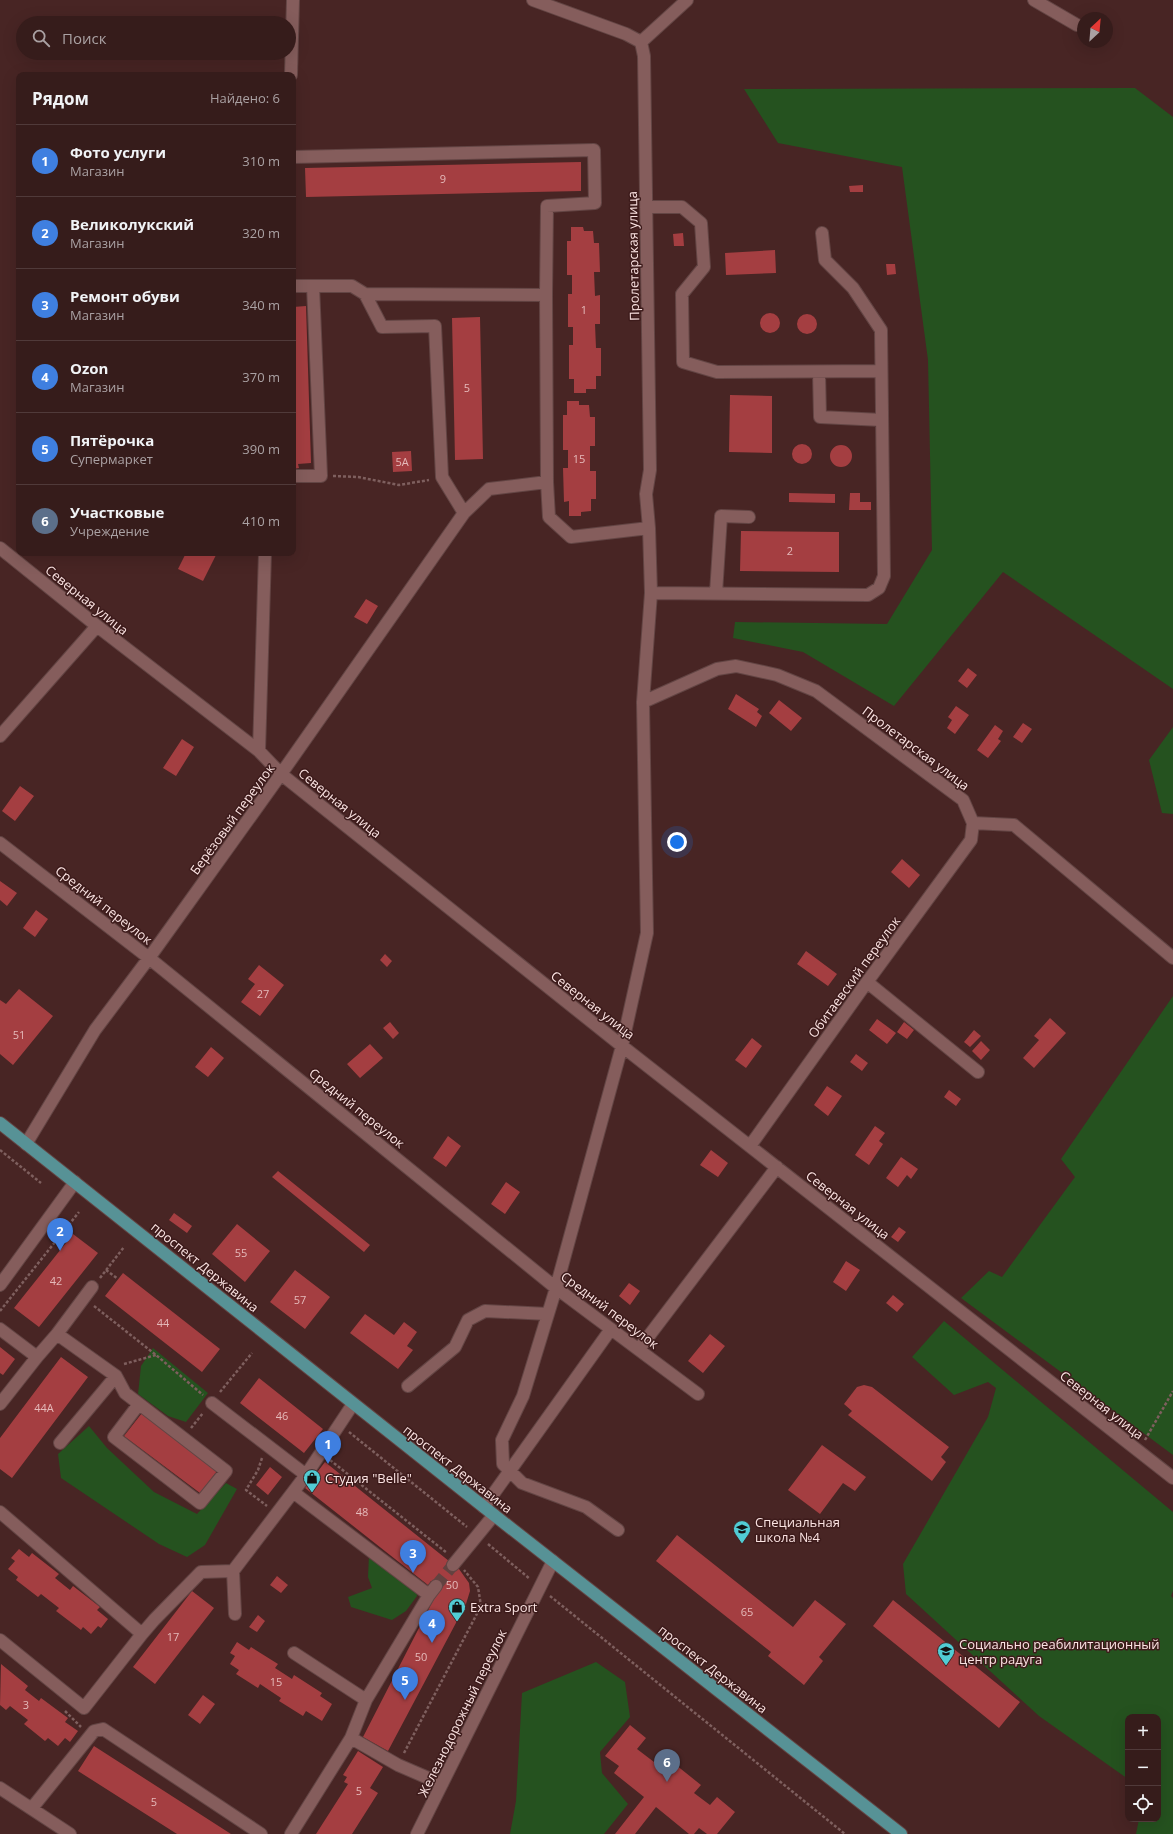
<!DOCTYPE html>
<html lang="ru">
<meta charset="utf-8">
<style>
body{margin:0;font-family:"Open Sans",sans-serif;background:#412928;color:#f1f3f6}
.controls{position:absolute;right:12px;bottom:12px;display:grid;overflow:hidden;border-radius:8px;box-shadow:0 4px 16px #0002}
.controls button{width:36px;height:36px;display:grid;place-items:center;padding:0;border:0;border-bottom:1px solid #503a3a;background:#361c1b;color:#f1f3f6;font:20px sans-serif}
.compass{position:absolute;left:1077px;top:12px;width:36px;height:36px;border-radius:50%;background:#361c1b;box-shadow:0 4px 16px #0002;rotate:26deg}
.you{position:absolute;left:677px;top:842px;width:14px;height:14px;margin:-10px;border:3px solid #fff;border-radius:50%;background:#1a73e8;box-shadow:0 0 0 6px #1a73e833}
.badge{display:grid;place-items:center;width:26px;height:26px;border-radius:50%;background:#51ccd4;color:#fff;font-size:13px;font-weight:700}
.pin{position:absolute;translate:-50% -33px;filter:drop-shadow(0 1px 2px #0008)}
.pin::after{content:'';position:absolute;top:21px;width:14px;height:12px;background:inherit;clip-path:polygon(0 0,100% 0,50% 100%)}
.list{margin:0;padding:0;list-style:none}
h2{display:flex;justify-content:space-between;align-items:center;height:52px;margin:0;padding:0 16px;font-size:17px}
h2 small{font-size:13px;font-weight:400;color:#aaa1a3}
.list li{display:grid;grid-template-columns:26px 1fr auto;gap:12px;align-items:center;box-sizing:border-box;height:72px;padding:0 16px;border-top:1px solid #503a3a}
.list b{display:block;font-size:15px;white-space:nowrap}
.list p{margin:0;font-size:13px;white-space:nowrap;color:#aaa1a3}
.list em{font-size:13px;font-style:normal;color:#aaa1a3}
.icon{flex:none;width:22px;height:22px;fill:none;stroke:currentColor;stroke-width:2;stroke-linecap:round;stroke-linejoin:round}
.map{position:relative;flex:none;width:1173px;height:1834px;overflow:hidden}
.search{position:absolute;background:#361c1b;box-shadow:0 4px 16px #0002;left:16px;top:16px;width:280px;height:44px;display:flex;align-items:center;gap:10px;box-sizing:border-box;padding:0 14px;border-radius:22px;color:#aaa1a3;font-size:15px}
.panel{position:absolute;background:#361c1b;box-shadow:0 4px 16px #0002;left:16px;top:72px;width:280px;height:484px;border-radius:8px}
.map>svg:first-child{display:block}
.green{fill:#25521f}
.building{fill:#a43e41}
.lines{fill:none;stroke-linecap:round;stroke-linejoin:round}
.minor-tunnel{stroke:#634240;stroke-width:12;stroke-dasharray:12 6;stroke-linecap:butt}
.minor-casing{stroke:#634544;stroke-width:14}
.major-casing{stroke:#634544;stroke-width:14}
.path{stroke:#7e5f5e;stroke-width:2.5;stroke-dasharray:3 2;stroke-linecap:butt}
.minor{stroke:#855d5c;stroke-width:12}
.major{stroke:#579296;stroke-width:12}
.labels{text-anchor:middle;stroke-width:3;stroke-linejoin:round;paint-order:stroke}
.number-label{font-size:11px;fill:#e5baba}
.street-label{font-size:13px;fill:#fbe3e2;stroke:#3d1b1b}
.poi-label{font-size:13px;fill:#fbe3e2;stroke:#3d1b1b;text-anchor:start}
</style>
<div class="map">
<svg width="1173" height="1834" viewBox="0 0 1173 1834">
<rect width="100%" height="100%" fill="#482524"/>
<path class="green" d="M1135,88L1173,117V689L1003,572L894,706L803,652L733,638L735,622L887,624L932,550L928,360L902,167L778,143L744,89Z
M1173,727V814L1162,813L1149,760Z
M1173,996V1455L961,1298L989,1271L1002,1277L1075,1177L1061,1159Z
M944,1321L1173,1512V1591L1171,1596L1173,1598V1834H1136L1139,1819H1158V1717H1128V1779L1039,1716L906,1594L903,1564L988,1417L996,1388L988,1382L954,1395L912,1357Z
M153,1348L208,1393L186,1422L168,1416L138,1394L141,1366Z
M89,1426L107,1448L154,1492L197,1514L226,1483L237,1489L205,1545L187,1557L159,1544L61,1478L58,1454Z
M369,1555L416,1588L417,1596L406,1611L392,1620L351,1607L348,1597L372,1588L368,1577Z
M596,1662L625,1682L630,1717L600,1752L602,1773L628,1804L604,1834H510L516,1801L522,1693Z"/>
<path class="building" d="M581,162V191L306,197L305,168Z
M863,185V192H850L849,186Z
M571,227H583L584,231H593L594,243H599L600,272H594L595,296L600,295V324H595L596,348H601V376H596V389H586V393H574V379H569V345H573V327H568V294H572V275H567V241H571Z
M683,233L684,246H674L673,234Z
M775,250L776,273L726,275L725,253Z
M886,264H895L896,274L887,275Z
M306,306L311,463L298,464L299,468L293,469V307Z
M760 323a10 10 0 1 1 20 0a10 10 0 1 1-20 0Z
M797 324a10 10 0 1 1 20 0a10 10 0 1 1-20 0Z
M480,317L483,459L455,460L452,318Z
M730,395L772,396V453L729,452Z
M567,401H579V405H589L590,417H595V446H590V471H596V499H591V511L581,512V516H569V501L564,502L563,468H568V450H563V415H567Z
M792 454a10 10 0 1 1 20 0a10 10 0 1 1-20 0Z
M830 456a11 11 0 1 1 22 0a11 11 0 1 1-22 0Z
M411,451L412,471L393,472L392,452Z
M789,493L835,494V503L789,502Z
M850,493H860V502H871V510H849Z
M741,531L839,532V572L740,571Z
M186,553H217L203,581L178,569Z
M366,599L378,606L367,624L354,617Z
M968,668L977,675L967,688L958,681Z
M736,694L759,709L757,712L762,716L756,727L728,709Z
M779,700L802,718L791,731L769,713Z
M956,706L969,715L955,734L947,728L952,720L948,717Z
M1023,723L1032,729L1022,743L1013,737Z
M995,725L1003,731L998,739L1001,741L988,758L977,750Z
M182,739L194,747L176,776L163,768Z
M20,786L34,796L15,821L2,811Z
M902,859L920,875L909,888L891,872Z
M0,881L17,893L7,906L0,900Z
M36,910L48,919L35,937L23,928Z
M806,951L837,974L828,986L797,964Z
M385,954L392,961L387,967L380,960Z
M259,965L284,985L260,1016L241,1002L255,984L248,979Z
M19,989L53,1016L13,1065L0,1054V1000L6,1004Z
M1050,1018L1066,1033L1034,1068L1023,1058L1039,1040L1034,1036Z
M877,1019L896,1033L887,1044L869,1030Z
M390,1022L399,1033L393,1039L383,1028Z
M904,1022L914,1030L907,1039L897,1032Z
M974,1030L981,1036L970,1047L964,1042Z
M752,1038L762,1046L746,1068L735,1060Z
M981,1041L990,1050L981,1060L972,1051Z
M370,1044L383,1058L360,1078L347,1064Z
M211,1047L224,1058L208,1077L195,1067Z
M856,1054L868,1063L862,1071L850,1062Z
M827,1086L842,1096L828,1116L814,1105Z
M949,1090L961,1099L956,1106L944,1097Z
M875,1126L885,1133L879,1141L883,1144L869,1165L855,1155Z
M448,1136L461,1146L446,1167L433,1158Z
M711,1150L728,1163L718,1177L700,1165Z
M901,1157L918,1169L911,1179L907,1175L898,1187L886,1178Z
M278,1171L370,1245L364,1252L272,1177Z
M506,1182L520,1192L505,1214L491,1204Z
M174,1213L192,1226L187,1233L169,1220Z
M237,1224L270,1251L245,1282L212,1254Z
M899,1227L906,1232L898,1242L891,1237Z
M73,1234L98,1253L39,1327L14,1308Z
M846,1261L860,1270L846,1291L833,1282Z
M295,1270L330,1297L305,1329L270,1302Z
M123,1273L220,1349L202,1372L105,1296Z
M629,1283L640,1291L630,1305L619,1296Z
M893,1295L904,1304L897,1312L886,1303Z
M365,1314L394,1335L404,1322L417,1332L407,1346L413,1350L398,1369L350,1333Z
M710,1334L725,1346L703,1373L688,1361Z
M0,1347L15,1359L3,1375L0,1373Z
M61,1357L88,1377L12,1478L0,1469V1438Z
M259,1378L323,1429L304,1453L240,1403Z
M864,1385L872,1387L949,1447L941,1457L946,1462L932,1481L848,1415L852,1411L844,1404L857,1387Z
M142,1413L217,1471L200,1493L124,1436Z
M822,1445L866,1477L855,1491L843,1483L820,1514L788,1490Z
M325,1462L459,1569L469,1583L470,1591L466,1604L388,1751L363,1737L439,1589L431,1581L428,1585L305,1488Z
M270,1467L282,1477L268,1495L256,1485Z
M677,1535L793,1627L815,1600L846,1624L819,1657L823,1661L804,1685L768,1656L771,1652L656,1561Z
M19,1549L29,1557L32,1553L59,1574L55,1578L70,1590L73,1586L100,1607L97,1610L108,1619L101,1628L98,1626L91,1634L83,1627L81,1630L56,1611L59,1608L41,1594L38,1597L16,1580L18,1577L8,1569L15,1561L11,1558Z
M277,1576L288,1585L281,1593L270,1585Z
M192,1591L214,1608L155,1684L133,1667Z
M893,1600L1020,1702L999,1728L873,1626Z
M258,1615L265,1621L257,1632L249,1627Z
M237,1642L249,1650L251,1647L278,1664L275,1668L292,1679L294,1675L322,1693L320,1696L332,1704L322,1721L306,1711L303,1716L279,1701L281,1698L260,1684L258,1688L236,1674L239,1670L230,1664L235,1656L230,1653Z
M1,1664L28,1686L25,1690L39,1701L41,1698L68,1718L65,1722L78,1731L70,1742L65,1738L58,1746L48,1738L45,1741L24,1724L28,1720L10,1706L6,1710L0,1705Z
M203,1695L215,1704L200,1724L188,1715Z
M630,1725L646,1738L637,1749L654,1762L661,1753L701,1785L694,1793L710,1805L717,1797L735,1812L717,1834H707L699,1828L694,1834H689L656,1807L635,1834H615L644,1797L614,1773L619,1766L605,1756Z
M94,1746L231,1834H177L78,1771Z
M358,1751L383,1767L370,1788L378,1793L352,1834H316L348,1784L344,1782L347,1777L343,1775Z"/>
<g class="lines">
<path class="minor-tunnel" d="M436,1586L453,1565"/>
<g class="minor-casing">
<path id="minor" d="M533,0L626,34L641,42
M1034,0L1077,25
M641,42L687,0
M291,75L293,0
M293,157L594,150L595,203L547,206L546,295
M646,207H682L701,223L704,267L682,294L683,362L717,372L881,371
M293,286H352L365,294L546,295L547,482L549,517L571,537L649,528
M365,294L382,327L435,326L442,477L464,513L489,489L547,482
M819,372L820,417L882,420
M293,476H321L313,286
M0,548L97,626L259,751L281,774L622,1046L1173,1478
M651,593L868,595L879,588L884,576L881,330L853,288L825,260L822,233
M716,593L721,516L749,517
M643,702L717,669L736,666L777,675L816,691L963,800L973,823L1014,825L1173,958
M0,736L97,626
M259,751L265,553
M0,843L149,958L556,1288L698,1394
M867,982L978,1072
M26,1144L95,1030L149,958L281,774L464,513
M750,1146L867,982L971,840L973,823
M0,1285L75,1182
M0,1329L37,1357
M57,1334L116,1376L125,1393L226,1471L200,1503L114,1437L139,1404
M639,1349L777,1167
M408,1386L455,1347L468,1320L485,1311L548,1314
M212,1403L306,1475
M0,1404L37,1357L57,1334L92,1287
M60,1443L116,1376
M293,1492L429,1595L436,1586
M484,1507L611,1329
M0,1512L142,1634L154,1620L201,1572L233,1571
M618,1530L586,1507L522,1483L503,1464L502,1440L523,1396L556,1288L622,1046L647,933L643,702L651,593L649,528L646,494L650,470L644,56L641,42
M453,1565L494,1515
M235,1614L233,1571L306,1475L353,1404
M0,1640L84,1708L142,1634
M366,1700L429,1595
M351,1738L398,1765L442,1784
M0,1788L70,1834
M32,1808L94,1731L103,1729L261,1834
M291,1834L351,1738L366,1700L294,1653
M417,1834L553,1561"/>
</g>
<g class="major-casing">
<path id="major" d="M0,1123L494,1515L901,1834"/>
</g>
<path class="path" d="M333,476L358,477L399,485L429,480
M0,1150L41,1183
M106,1270L118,1279
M100,1278L124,1247
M94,1306L156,1355L203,1395
M0,1311L79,1212
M124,1364L156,1355
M220,1392L252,1353
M191,1428L203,1413
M349,1432L467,1527
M1145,1440L1173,1391
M262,1458L258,1470L246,1490L267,1506
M330,1460L447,1553
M488,1544L530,1579
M550,1596L845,1834
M65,1711L81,1727
M404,1753L481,1606L478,1587L464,1570"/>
<use href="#minor" class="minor"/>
<use href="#major" class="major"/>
</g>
<defs>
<g id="shop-pin" transform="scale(0.9)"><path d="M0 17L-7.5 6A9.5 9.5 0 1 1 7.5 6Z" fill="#51ccd4" stroke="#3d1b1b"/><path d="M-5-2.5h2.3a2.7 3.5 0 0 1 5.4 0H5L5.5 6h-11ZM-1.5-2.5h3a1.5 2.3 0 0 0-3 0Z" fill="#111"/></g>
<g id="school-pin" transform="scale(0.9)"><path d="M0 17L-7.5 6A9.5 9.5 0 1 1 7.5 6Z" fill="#51ccd4" stroke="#3d1b1b"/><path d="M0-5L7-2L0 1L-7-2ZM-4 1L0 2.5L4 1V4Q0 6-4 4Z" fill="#111"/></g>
</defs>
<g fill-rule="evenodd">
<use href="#shop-pin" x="312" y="1478"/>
<use href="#school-pin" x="742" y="1529"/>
<use href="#shop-pin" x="457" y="1607"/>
<use href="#school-pin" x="946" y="1651"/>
</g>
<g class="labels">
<g class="number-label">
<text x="443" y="183">9</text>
<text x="584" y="314">1</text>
<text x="467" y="392">5</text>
<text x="579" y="463">15</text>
<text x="402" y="466">5А</text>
<text x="790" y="555">2</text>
<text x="263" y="998">27</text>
<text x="19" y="1039">51</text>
<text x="241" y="1257">55</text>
<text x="56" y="1285">42</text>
<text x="300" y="1304">57</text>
<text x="163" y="1327">44</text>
<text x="44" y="1412">44А</text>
<text x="282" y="1420">46</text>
<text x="362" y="1516">48</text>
<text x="452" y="1589">50</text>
<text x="747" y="1616">65</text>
<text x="173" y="1641">17</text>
<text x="421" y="1661">50</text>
<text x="276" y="1686">15</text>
<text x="26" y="1709">3</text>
<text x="359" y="1795">5</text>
<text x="154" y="1806">5</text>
</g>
<g class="street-label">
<text transform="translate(633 256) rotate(-91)" y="5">Пролетарская улица</text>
<text transform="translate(87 600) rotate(39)" y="5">Северная улица</text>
<text transform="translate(916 748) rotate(37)" y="5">Пролетарская улица</text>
<text transform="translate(340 803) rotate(39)" y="5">Северная улица</text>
<text transform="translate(232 819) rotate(-54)" y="5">Берёзовый переулок</text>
<text transform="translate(104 905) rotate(38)" y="5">Средний переулок</text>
<text transform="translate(854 977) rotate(-54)" y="5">Обитаевский переулок</text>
<text transform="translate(593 1005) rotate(38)" y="5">Северная улица</text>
<text transform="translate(357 1108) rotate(39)" y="5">Средний переулок</text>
<text transform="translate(848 1205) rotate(38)" y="5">Северная улица</text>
<text transform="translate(205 1267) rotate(39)" y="5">проспект Державина</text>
<text transform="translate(610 1310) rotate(37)" y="5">Средний переулок</text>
<text transform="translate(1102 1405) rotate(38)" y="5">Северная улица</text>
<text transform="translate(458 1469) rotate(38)" y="5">проспект Державина</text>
<text transform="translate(713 1669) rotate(38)" y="5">проспект Державина</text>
<text transform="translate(462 1713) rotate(-64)" y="5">Железнодорожный переулок</text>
</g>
<g class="poi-label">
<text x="325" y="1483">Студия "Belle"</text>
<text x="755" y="1527">Специальная<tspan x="755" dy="15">школа №4</tspan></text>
<text x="470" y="1612">Extra Sport</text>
<text x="959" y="1649">Социально реабилитационный<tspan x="959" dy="15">центр радуга</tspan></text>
</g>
</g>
</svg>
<div class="controls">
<button>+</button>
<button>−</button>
<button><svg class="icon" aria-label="locate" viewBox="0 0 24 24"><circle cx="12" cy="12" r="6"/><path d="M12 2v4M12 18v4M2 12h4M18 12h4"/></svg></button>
</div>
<svg class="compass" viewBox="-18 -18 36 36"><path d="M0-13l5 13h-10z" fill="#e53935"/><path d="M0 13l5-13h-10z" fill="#aaa1a3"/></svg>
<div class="you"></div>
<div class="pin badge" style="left:328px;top:1464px;background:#3f7fe0">1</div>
<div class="pin badge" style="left:60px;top:1251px;background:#3f7fe0">2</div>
<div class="pin badge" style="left:413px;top:1573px;background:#3f7fe0">3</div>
<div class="pin badge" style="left:432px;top:1643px;background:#3f7fe0">4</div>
<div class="pin badge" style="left:405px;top:1700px;background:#3f7fe0">5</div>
<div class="pin badge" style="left:667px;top:1782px;background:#5c6f8a">6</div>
<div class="search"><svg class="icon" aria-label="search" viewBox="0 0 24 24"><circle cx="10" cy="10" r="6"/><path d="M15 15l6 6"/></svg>Поиск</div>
<section class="panel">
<h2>Рядом<small>Найдено: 6</small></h2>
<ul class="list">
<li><span class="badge" style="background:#3f7fe0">1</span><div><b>Фото услуги</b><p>Магазин</p></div><em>310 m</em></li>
<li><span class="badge" style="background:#3f7fe0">2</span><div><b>Великолукский</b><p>Магазин</p></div><em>320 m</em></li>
<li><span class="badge" style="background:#3f7fe0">3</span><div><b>Ремонт обуви</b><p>Магазин</p></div><em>340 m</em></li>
<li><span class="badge" style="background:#3f7fe0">4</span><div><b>Ozon</b><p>Магазин</p></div><em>370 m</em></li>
<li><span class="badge" style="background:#3f7fe0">5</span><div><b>Пятёрочка</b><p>Супермаркет</p></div><em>390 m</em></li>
<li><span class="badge" style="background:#5c6f8a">6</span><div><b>Участковые</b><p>Учреждение</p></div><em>410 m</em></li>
</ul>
</section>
</div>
